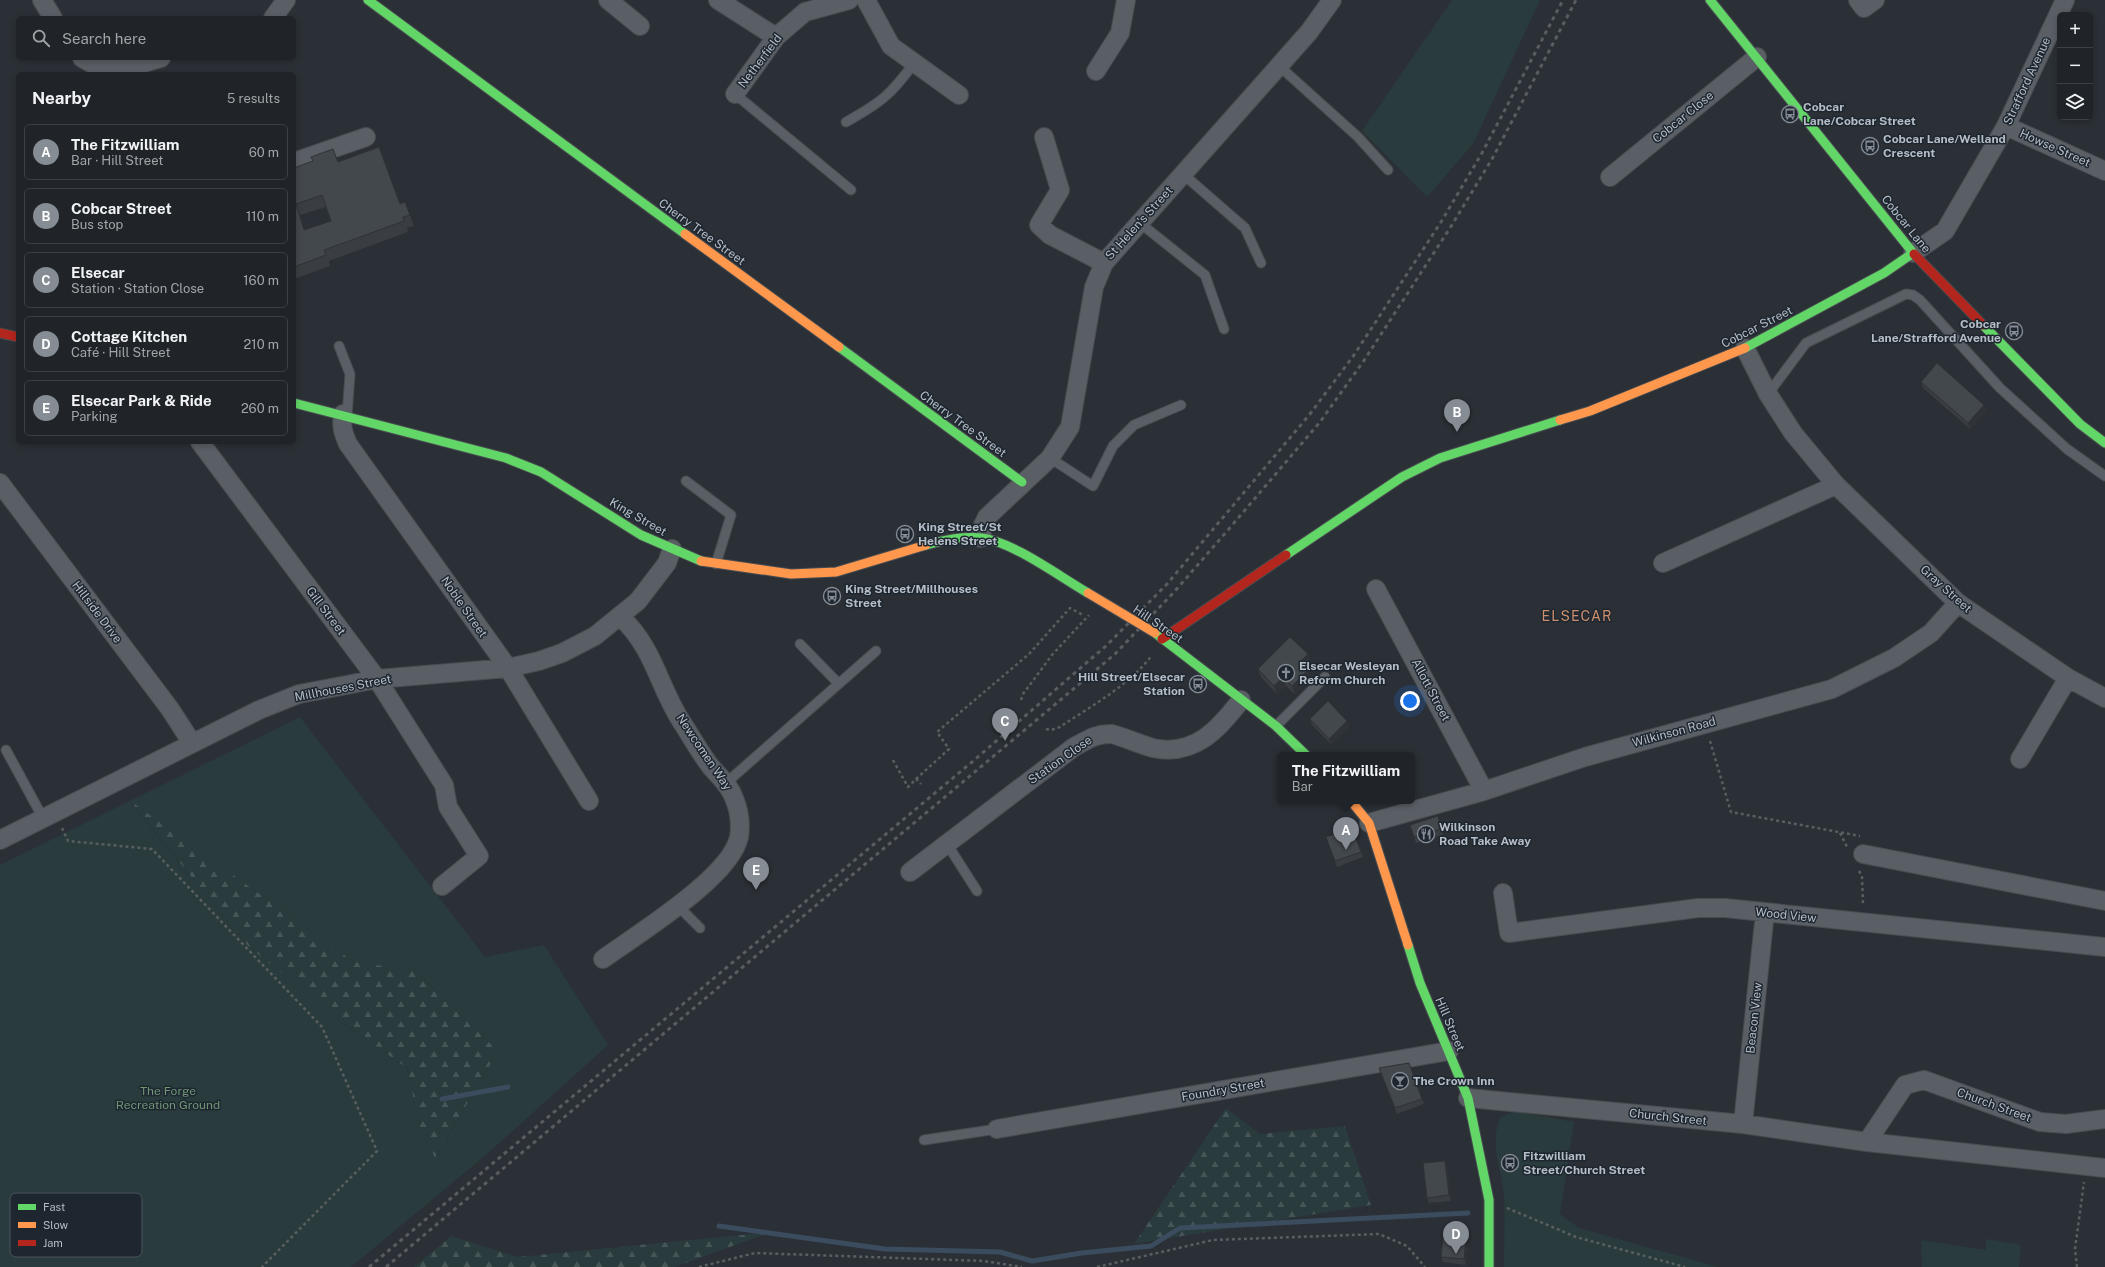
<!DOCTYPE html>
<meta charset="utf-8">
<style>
body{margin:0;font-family:"Public Sans",sans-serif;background:#2d3034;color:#f1f3f6}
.controls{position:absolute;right:12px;top:12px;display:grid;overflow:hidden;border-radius:6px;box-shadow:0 2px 6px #0003}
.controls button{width:36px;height:36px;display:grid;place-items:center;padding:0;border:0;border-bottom:1px solid #3d4145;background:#202428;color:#f1f3f6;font:20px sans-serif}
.you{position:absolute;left:1410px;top:701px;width:14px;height:14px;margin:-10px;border:3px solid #fff;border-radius:50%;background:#1a73e8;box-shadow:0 0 0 6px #1a73e833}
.badge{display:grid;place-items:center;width:26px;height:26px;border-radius:50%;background:#858c94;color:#fff;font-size:13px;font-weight:700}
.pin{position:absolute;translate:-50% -33px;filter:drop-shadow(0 1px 2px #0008)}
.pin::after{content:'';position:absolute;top:21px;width:14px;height:12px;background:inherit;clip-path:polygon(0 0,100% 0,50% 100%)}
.popup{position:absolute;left:1277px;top:752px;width:138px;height:52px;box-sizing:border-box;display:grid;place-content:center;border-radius:6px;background:#202428;filter:drop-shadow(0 1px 3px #0005);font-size:13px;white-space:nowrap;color:#a2a4a8}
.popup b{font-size:15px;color:#f1f3f6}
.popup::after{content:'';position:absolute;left:50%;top:100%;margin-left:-8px;border:8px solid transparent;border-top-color:#202428}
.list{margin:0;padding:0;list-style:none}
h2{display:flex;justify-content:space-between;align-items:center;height:52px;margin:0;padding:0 16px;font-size:17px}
h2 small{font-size:13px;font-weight:400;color:#a2a4a8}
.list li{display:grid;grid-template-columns:26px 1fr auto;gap:12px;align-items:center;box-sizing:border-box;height:56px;margin:0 8px 8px;padding:0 8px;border:1px solid #3d4145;border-radius:6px}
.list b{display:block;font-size:15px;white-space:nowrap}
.list p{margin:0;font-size:13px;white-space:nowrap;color:#a2a4a8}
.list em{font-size:13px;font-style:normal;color:#a2a4a8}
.icon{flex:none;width:22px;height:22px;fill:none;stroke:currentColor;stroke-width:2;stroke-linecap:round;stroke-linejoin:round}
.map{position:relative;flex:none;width:2105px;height:1267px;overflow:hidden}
.search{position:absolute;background:#202428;box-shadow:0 2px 6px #0003;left:16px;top:16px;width:280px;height:44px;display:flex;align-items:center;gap:10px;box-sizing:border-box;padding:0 14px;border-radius:6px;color:#a2a4a8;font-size:15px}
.panel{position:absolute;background:#202428;box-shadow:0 2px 6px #0003;left:16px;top:72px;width:280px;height:372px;border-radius:6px}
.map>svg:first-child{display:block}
.green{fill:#293b3c;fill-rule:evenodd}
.forest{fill:url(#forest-firs)}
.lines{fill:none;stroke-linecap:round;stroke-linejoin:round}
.stream{stroke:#3b4c5f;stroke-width:5}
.lane-casing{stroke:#484c51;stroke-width:11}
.street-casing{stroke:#484c51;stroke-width:20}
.fast-casing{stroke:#484c51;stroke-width:11}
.slow-casing{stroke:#484c51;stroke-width:11}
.jam-casing{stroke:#484c51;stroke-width:11}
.path{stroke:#585e62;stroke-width:2.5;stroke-dasharray:3 3;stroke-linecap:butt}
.lane{stroke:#5a5e65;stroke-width:9}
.street{stroke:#5a5e65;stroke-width:18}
.fast{stroke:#63d668;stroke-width:9}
.slow{stroke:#ff974d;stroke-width:9}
.jam{stroke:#b3261e;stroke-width:9}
.rail{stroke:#595d62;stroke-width:3;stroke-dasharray:4 4;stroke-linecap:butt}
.slow-bridge-casing{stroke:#484c51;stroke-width:11;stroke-linecap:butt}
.slow-bridge{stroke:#ff974d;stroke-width:9}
.wall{fill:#3a3e42;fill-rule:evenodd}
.shaded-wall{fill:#2f3236}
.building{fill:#43484d;stroke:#2f3236;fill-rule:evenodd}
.labels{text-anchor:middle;stroke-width:3;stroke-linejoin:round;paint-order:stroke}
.street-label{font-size:12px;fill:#b5bdc7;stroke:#1e2730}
.poi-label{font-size:12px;font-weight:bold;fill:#b5bdc7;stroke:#1e2730;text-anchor:start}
.park-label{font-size:12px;fill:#6e9674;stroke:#1e2730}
.quarter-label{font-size:14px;letter-spacing:1px;fill:#cc8e6b;stroke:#1e2730}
.key{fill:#1e2730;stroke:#4b545d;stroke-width:1}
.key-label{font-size:11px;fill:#b5bdc7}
</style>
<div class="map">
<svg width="2105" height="1267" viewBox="0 0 2105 1267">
<defs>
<pattern id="forest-firs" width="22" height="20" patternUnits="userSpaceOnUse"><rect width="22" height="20" fill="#293b3c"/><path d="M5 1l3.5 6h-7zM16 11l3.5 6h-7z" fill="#465557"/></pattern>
</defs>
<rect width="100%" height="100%" fill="#2b3036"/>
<path class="green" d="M1452,0H1540L1473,144L1427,197L1362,131Z
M300,717L485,957L544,945L608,1045L486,1155L351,1267H0V865ZM130,802L354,962L414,970L498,1051L436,1157L419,1124L407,1068L342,1023L247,945Z
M1514,1111L1574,1122L1560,1214L1579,1228L1718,1267H1504C1504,1244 1505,1220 1504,1196C1502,1169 1489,1145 1500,1118Z
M1986,1239L2021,1245L2019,1267H1922L1921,1240L1986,1250Z"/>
<path class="forest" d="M129,800L354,962L414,970L498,1051L435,1158L419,1124L407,1068L337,1019L247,945Z
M1226,1108L1260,1134L1345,1126L1371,1205L1134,1244Z
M771,1232L675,1267H414L451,1236L518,1257Z"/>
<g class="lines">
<path class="stream" d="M442,1099L508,1087
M719,1226L885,1249L1000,1252L1032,1261L1082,1253L1151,1246L1180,1228L1468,1213"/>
<g class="lane-casing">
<path id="lane" d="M1278,65L1358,137L1388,170
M735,94L851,190
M846,122C880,103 891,95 914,63
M1183,174L1245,228L1261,263
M1140,223L1205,275L1224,329
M339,346L350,374L347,416
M1768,394L1806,343L1906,294L1913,295L1920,300L2000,388L2067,449L2105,476
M1050,458L1093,486L1113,446L1134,425L1181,405
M686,481L731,515L716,564
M800,644L838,683
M1276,726L1325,677
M6,750L43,818
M726,783L876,651
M947,844L977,891
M677,905L700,928
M924,1140L997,1129"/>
</g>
<g class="street-casing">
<path id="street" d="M42,0L53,18
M608,0L640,26
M718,0L776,37
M866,0L891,46L959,95
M1858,0L1864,8L1875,0
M273,18L286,0
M82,58C112,78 130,66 161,58
M1096,71L1120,33L1126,0
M735,94L776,37L805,12L849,0
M2006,126L2105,171
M1044,137L1060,190L1039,225L1050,235L1104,263
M294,162L366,137
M1610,177L1757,57
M1913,253L1945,231L2006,126L2065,0
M1745,348L1768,394L1793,433L1836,485L1958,603L2068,678L2105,698
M343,414C341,426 343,433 348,444L508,668L589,801
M200,442L377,679L444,785L448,807L479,856L442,886
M0,483L170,709L192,743
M981,538L983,525L987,517L1050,458L1070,427L1094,287L1104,263L1309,32L1332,0
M1663,563L1836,485
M1376,589L1484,791
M2020,759L2068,678
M1369,823L1484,791L1585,757L1832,689L1894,658L1931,633L1958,603
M0,840L259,710L299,694L336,687L377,679L508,668L539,661L562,653L595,636L638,601L667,563L672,549
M1863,854L2105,901
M910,872L1074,747C1087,740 1097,733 1112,734C1126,738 1139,744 1153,748C1194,757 1219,729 1241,700
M1503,893L1509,933L1698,908H1725L2105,947
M603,959C636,935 731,877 739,837C741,825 739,810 734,798C730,786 720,777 711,767C700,753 691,736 681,721C658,685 655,650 621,617
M1468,1098L1743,1124L1867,1142L2105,1168
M1743,1124L1765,912
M997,1129L1449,1051
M1867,1142L1905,1085L1924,1080L2040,1122L2066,1124L2105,1119"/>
</g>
<g class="fast-casing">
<path id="fast" d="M368,0L685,234
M1710,0L1914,254
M1983,325L2080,424L2105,443
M839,347L1022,482
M1745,348L1884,273L1913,253
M294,403L506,458L541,472L641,535L701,561
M926,545C945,540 962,536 981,538C1012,541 1060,577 1088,593
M1286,555L1402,477L1440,458L1560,420
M1155,633L1276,726L1306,755
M1408,945L1420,983L1468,1098L1489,1200V1267"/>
</g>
<g class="slow-casing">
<path id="slow" d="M685,234L839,347
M1560,420L1590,411L1745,348
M701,561L791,574L836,572L926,545
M1351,801L1369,823L1408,945"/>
</g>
<g class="jam-casing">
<path id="jam" d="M1914,254L1983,325
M0,333L18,337
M1162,639L1286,555"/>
</g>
<path class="path" d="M1021,700L1023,694L1052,655L1089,615
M1046,729L1051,730L1060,727C1091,706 1130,685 1152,655
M1710,741L1731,812L1860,836
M893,760L908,787L916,779L921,784
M916,779L949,749L937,732L1029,654L1070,608L1083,615
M62,828L68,841L152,849L322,1027L377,1151L262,1267
M1840,833L1847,847
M1859,871L1862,876L1863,905
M1507,1208L1576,1237L1685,1267
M699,1267L755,1253L984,1261L1022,1267
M1097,1267L1213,1240L1379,1234L1407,1246L1425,1267
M2077,1267L2075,1249L2084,1182"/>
<use href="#lane" class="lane"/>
<use href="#street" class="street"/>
<use href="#fast" class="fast"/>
<use href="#slow" class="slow"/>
<use href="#jam" class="jam"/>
<path class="rail" d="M369,1267L972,762L1107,645L1167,584L1310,414L1354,355L1441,222L1482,153L1563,0
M386,1267L1115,654L1175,591L1228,530L1320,422L1363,362L1450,228L1492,159L1576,0"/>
<g class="slow-bridge-casing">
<path id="slow-bridge" d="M1088,593L1155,633"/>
</g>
<use href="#slow-bridge" class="slow-bridge"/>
</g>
<path class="wall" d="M313,161L338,162L400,204L405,202L414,226L407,228L408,232L329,261L330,266L294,279V168ZM326,207L331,221L304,230L300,215Z
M1921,382L1987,411L1970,429L1923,388Z
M1308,654L1311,663L1306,668L1311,679L1295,694L1286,686L1277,694L1261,677L1258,669Z
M1310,719L1347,721L1349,726L1331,744L1312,725Z
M1438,816L1443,835L1416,843L1414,837Z
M1352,828L1363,857L1337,867L1326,837Z
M1409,1063L1424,1104L1397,1114L1381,1073Z
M1445,1161L1447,1166L1451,1201L1429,1203L1427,1198Z
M1468,1245L1466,1265L1443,1262L1441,1257Z"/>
<path class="shaded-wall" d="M1984,405L1987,411L1970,429L1968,423Z
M1308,654L1311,663L1303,671L1300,662Z
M1308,670L1311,679L1295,694L1292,686Z
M1283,677L1286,686L1277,694L1274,686Z
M1347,721L1349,726L1331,744L1329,739Z
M1445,1161L1447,1166L1451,1201L1449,1195Z
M1466,1240L1468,1245L1466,1265L1464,1259Z"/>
<path class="building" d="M379,147L400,204L405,202L410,215L403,217L404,221L324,250L326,255L294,267V168L313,161L311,157L333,149L338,162ZM322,195L331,221L304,230L296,204Z
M1937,363L1984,405L1968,423L1921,382Z
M1290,637L1308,654L1300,662L1308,670L1292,686L1283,677L1274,686L1258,669Z
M1328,701L1347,721L1329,739L1310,719Z
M1438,816L1441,829L1414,837L1410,825Z
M1352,828L1361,852L1335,861L1326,837Z
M1409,1063L1422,1099L1395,1108L1379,1068Z
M1445,1161L1449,1195L1427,1198L1423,1163Z
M1443,1238L1466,1240L1464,1259L1441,1257Z"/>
<defs>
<g id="bus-ring" transform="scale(0.9)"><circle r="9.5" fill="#1e2730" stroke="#858c94" stroke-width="1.5"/><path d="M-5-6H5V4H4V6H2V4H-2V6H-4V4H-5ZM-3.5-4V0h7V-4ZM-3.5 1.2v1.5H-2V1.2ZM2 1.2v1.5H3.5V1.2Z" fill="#858c94"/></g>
<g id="church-ring" transform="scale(0.9)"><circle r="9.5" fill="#1e2730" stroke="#858c94" stroke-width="1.5"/><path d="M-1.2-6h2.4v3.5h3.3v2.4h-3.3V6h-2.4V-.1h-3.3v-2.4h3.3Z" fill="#858c94"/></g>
<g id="restaurant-ring" transform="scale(0.9)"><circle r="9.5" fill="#1e2730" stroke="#858c94" stroke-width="1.5"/><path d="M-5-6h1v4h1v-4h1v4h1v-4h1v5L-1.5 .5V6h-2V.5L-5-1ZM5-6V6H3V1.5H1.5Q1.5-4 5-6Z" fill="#858c94"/></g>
<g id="bar-ring" transform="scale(0.9)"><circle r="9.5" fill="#1e2730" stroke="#858c94" stroke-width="1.5"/><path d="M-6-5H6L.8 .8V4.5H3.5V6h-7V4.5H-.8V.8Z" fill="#858c94"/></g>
</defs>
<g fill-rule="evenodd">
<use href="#bus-ring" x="1790" y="114"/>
<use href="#bus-ring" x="1870" y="146"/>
<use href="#bus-ring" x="2014" y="331"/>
<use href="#bus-ring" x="905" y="534"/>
<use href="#bus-ring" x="832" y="596"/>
<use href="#church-ring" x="1286" y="673"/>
<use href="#bus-ring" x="1198" y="684"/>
<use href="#restaurant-ring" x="1426" y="834"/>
<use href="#bar-ring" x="1400" y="1081"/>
<use href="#bus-ring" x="1510" y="1163"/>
</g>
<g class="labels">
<g class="street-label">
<text transform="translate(760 61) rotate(-53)" y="4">Netherfield</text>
<text transform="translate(2027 81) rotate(-65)" y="4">Strafford Avenue</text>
<text transform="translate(1683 117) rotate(-39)" y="4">Cobcar Close</text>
<text transform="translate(2055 148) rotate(24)" y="4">Howse Street</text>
<text transform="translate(1139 223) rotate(-48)" y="4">St Helen's Street</text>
<text transform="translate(1906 224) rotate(51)" y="4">Cobcar Lane</text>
<text transform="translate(702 232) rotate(36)" y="4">Cherry Tree Street</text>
<text transform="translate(1757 327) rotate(-27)" y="4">Cobcar Street</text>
<text transform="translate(963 424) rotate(36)" y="4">Cherry Tree Street</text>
<text transform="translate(638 517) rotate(30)" y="4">King Street</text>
<text transform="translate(1946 589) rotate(42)" y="4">Gray Street</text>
<text transform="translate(464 607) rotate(55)" y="4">Noble Street</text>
<text transform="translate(326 611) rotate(53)" y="4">Gill Street</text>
<text transform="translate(97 612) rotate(53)" y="4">Hillside Drive</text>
<text transform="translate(1158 624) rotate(34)" y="4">Hill Street</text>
<text transform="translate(343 688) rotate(-11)" y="4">Millhouses Street</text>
<text transform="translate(1431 690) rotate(62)" y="4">Allott Street</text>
<text transform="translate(1674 732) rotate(-15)" y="4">Wilkinson Road</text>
<text transform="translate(704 752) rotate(56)" y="4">Newcomen Way</text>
<text transform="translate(1060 760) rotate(-35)" y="4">Station Close</text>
<text transform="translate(1786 915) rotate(6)" y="4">Wood View</text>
<text transform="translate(1754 1018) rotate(-84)" y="4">Beacon View</text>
<text transform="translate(1450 1024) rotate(67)" y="4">Hill Street</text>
<text transform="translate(1223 1090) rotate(-10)" y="4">Foundry Street</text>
<text transform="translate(1994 1105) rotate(20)" y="4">Church Street</text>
<text transform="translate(1668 1117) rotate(6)" y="4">Church Street</text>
</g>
<g class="poi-label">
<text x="1803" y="111">Cobcar<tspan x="1803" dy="14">Lane/Cobcar Street</tspan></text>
<text x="1883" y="143">Cobcar Lane/Welland<tspan x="1883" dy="14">Crescent</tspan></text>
<text x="2001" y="328" text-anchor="end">Cobcar<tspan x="2001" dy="14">Lane/Strafford Avenue</tspan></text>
<text x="918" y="531">King Street/St<tspan x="918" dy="14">Helens Street</tspan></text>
<text x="845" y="593">King Street/Millhouses<tspan x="845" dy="14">Street</tspan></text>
<text x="1299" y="670">Elsecar Wesleyan<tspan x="1299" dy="14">Reform Church</tspan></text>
<text x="1185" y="681" text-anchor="end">Hill Street/Elsecar<tspan x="1185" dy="14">Station</tspan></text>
<text x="1439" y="831">Wilkinson<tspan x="1439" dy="14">Road Take Away</tspan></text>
<text x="1413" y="1085">The Crown Inn</text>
<text x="1523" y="1160">Fitzwilliam<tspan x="1523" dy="14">Street/Church Street</tspan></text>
</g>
<g class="park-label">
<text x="168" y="1095">The Forge<tspan x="168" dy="14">Recreation Ground</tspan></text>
</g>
<g class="quarter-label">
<text x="1577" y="621">ELSECAR</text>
</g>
</g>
<rect x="10" y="1193" width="132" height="64" rx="6" class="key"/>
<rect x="18" y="1204" width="18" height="6" fill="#63d668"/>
<rect x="18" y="1222" width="18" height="6" fill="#ff974d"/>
<rect x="18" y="1240" width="18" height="6" fill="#b3261e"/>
<g class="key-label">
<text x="43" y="1211">Fast</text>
<text x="43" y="1229">Slow</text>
<text x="43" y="1247">Jam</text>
</g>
</svg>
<div class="controls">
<button>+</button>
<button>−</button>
<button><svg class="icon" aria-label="layers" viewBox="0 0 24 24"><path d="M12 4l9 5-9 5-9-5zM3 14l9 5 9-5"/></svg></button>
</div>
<div class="you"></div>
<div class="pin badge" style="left:1346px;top:850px">A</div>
<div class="popup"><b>The Fitzwilliam</b>Bar</div>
<div class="pin badge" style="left:1457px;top:432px">B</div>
<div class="pin badge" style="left:1005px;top:741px">C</div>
<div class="pin badge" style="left:1456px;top:1254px">D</div>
<div class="pin badge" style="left:756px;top:890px">E</div>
<div class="search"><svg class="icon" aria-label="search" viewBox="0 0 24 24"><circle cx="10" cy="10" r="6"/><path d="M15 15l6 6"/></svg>Search here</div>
<section class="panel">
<h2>Nearby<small>5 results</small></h2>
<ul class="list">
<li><span class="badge">A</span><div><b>The Fitzwilliam</b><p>Bar · Hill Street</p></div><em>60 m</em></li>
<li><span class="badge">B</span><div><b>Cobcar Street</b><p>Bus stop</p></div><em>110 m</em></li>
<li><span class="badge">C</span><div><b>Elsecar</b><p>Station · Station Close</p></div><em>160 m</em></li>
<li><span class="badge">D</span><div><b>Cottage Kitchen</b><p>Café · Hill Street</p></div><em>210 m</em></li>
<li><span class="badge">E</span><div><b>Elsecar Park &amp; Ride</b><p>Parking</p></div><em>260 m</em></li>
</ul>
</section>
</div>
